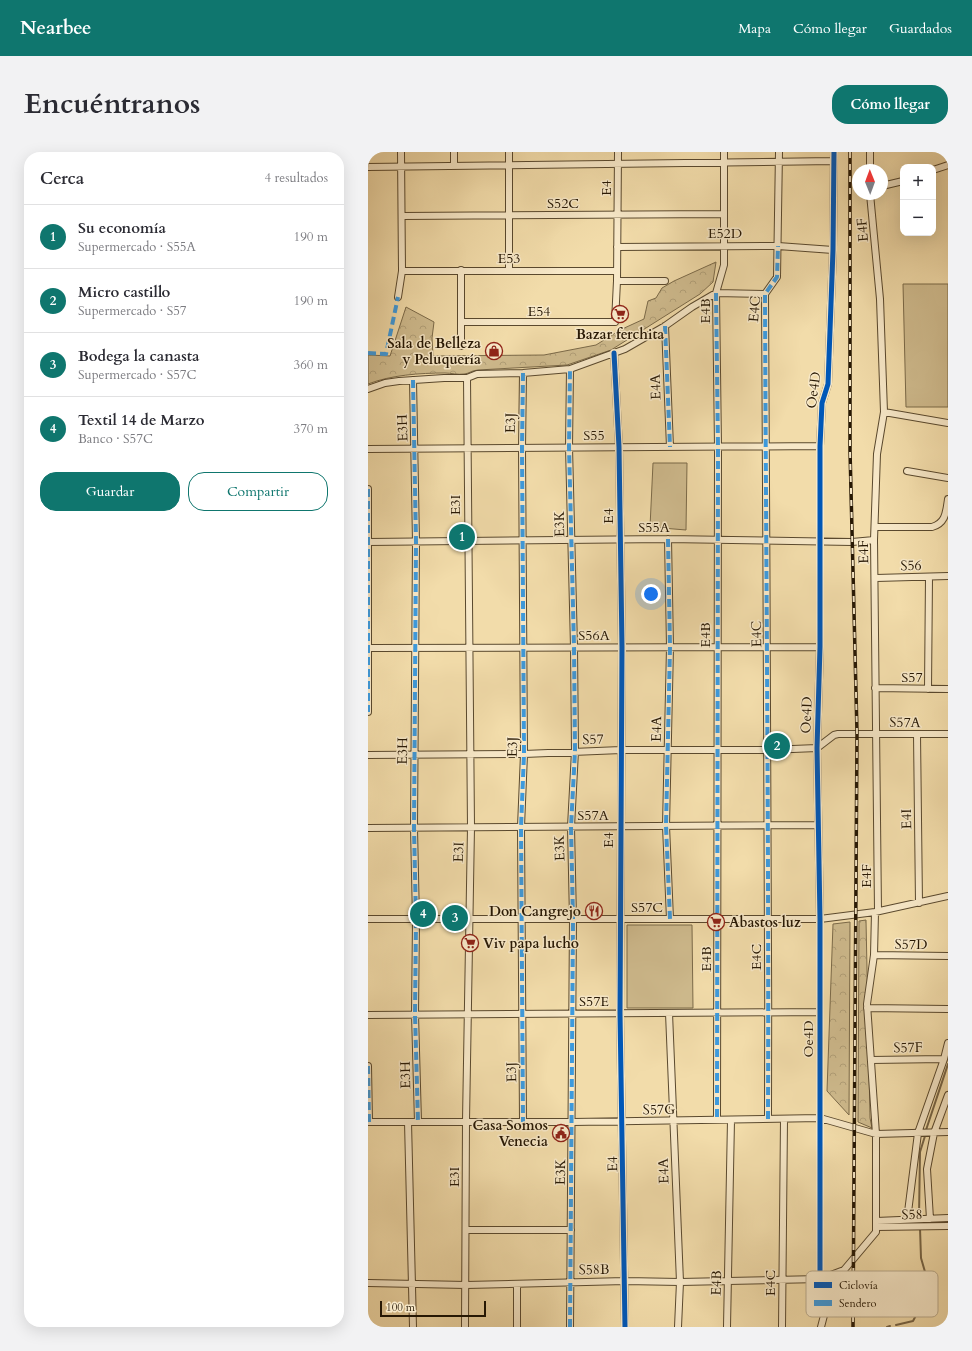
<!DOCTYPE html>
<html lang="es">
<meta charset="utf-8">
<style>
body{margin:0;font-family:Cardo,serif;background:#f2f2f3;color:#2b2b33}
.controls{position:absolute;right:12px;top:12px;display:grid;overflow:hidden;border-radius:8px;box-shadow:0 4px 16px #0002}
.controls button{width:36px;height:36px;display:grid;place-items:center;padding:0;border:0;border-bottom:1px solid #e1e1e2;background:#fff;color:#2b2b33;font:20px sans-serif}
.compass{position:absolute;left:484px;top:12px;width:36px;height:36px;border-radius:50%;background:#fff;box-shadow:0 4px 16px #0002;rotate:359deg}
.scale{position:absolute;left:12px;bottom:10px;width:106px;box-sizing:border-box;padding-left:4px;border:2px solid #271804;border-top:0;font-size:11px;line-height:14px;white-space:nowrap;color:#271804;-webkit-text-stroke:3px #f7e8c8;paint-order:stroke}
.you{position:absolute;left:283px;top:442px;width:14px;height:14px;margin:-10px;border:3px solid #fff;border-radius:50%;background:#1a73e8;box-shadow:0 0 0 6px #1a73e833}
.badge{display:grid;place-items:center;width:26px;height:26px;border-radius:50%;background:#0f766e;color:#fff;font-size:13px;font-weight:700}
.pin{position:absolute;translate:-50% -50%;border:2px solid #fff;box-shadow:0 1px 4px #0006}
.list{margin:0;padding:0;list-style:none}
h2{display:flex;justify-content:space-between;align-items:center;height:52px;margin:0;padding:0 16px;font-size:17px}
h2 small{font-size:13px;font-weight:400;color:#7c7c81}
.list li{display:grid;grid-template-columns:26px 1fr auto;gap:12px;align-items:center;box-sizing:border-box;height:64px;padding:0 16px;border-top:1px solid #e1e1e2}
.list b{display:block;font-size:15px;white-space:nowrap}
.list p{margin:0;font-size:13px;white-space:nowrap;color:#7c7c81}
.list em{font-size:13px;font-style:normal;color:#7c7c81}
.actions{display:flex;gap:8px;padding:12px 16px}
.actions a{flex:1;padding:9px 0;border:1px solid #0f766e;border-radius:16px;text-align:center;font-size:14px;color:#0f766e}
.actions .main{background:#0f766e;color:#fff}
.map{position:relative;flex:none;width:580px;height:1175px;overflow:hidden;border-radius:16px}
header{display:flex;align-items:center;gap:24px;box-sizing:border-box;height:56px;padding:0 20px;background:#0f766e;color:#fff}
header strong{font-size:19px}
nav{display:flex;gap:22px;margin-inline-start:auto;font-size:14px}
.intro{display:flex;align-items:center;justify-content:space-between;box-sizing:border-box;height:96px;padding:0 24px}
h1{margin:0;font-size:28px}
.button{padding:10px 18px;border-radius:16px;background:#0f766e;color:#fff;font-size:14px;font-weight:700}
main{display:flex;gap:24px;padding:0 24px}
aside{flex:1;background:#fff;border-radius:16px;box-shadow:0 4px 16px #0002}
.map>svg:first-child{display:block}
.forest{fill:url(#forest-crowns);stroke:#7b6a49}
.pitch{fill:#cfbb8e;stroke:#7b6a49}
.lines{fill:none;stroke-linecap:round;stroke-linejoin:round}
.stream{stroke:#776546;stroke-width:2}
.street-casing{stroke:#5a492e;stroke-width:8}
.street{stroke:#f7e8c8;stroke-width:6}
.rail-casing{stroke:#271804;stroke-width:3.5}
.rail{stroke:#f7e8c8;stroke-width:2;stroke-dasharray:6;stroke-linecap:butt}
.quiet{stroke:#3d9add;stroke-width:4;stroke-dasharray:8 4;stroke-linecap:butt}
.cycleway-casing{stroke:#f7e8c8;stroke-width:8}
.cycleway{stroke:#0057b8;stroke-width:5}
.labels{text-anchor:middle;stroke-width:3;stroke-linejoin:round;paint-order:stroke}
.street-label{font-size:14px;fill:#271804;stroke:#f7e8c8}
.poi-label{font-size:14px;font-weight:bold;fill:#271804;stroke:#f7e8c8;text-anchor:end}
.key{fill:#f7e8c8;stroke:#b9aa8d;stroke-width:1}
.key-label{font-size:11px;fill:#271804}
</style>
<header>
<strong>Nearbee</strong>
<nav><a>Mapa</a><a>Cómo llegar</a><a>Guardados</a></nav>
</header>
<div class="intro"><h1>Encuéntranos</h1><a class="button">Cómo llegar</a></div>
<main>
<aside>
<h2>Cerca<small>4 resultados</small></h2>
<ul class="list">
<li><span class="badge">1</span><div><b>Su economía</b><p>Supermercado · S55A</p></div><em>190 m</em></li>
<li><span class="badge">2</span><div><b>Micro castillo</b><p>Supermercado · S57</p></div><em>190 m</em></li>
<li><span class="badge">3</span><div><b>Bodega la canasta</b><p>Supermercado · S57C</p></div><em>360 m</em></li>
<li><span class="badge">4</span><div><b>Textil 14 de Marzo</b><p>Banco · S57C</p></div><em>370 m</em></li>
</ul>
<div class="actions"><a class="main">Guardar</a><a>Compartir</a></div>
</aside>
<div class="map">
<svg width="580" height="1175" viewBox="0 0 580 1175">
<defs>
<pattern id="forest-crowns" width="20" height="18" patternUnits="userSpaceOnUse"><rect width="20" height="18" fill="#cfbb8e"/><path d="M2 6a3 3 0 1 1 6 0M12 15a3 3 0 1 1 6 0" fill="none" stroke="#b2a079"/></pattern>
</defs>
<rect width="100%" height="100%" fill="#f2dcaa"/>
<filter id="stains"><feTurbulence type="fractalNoise" baseFrequency=".005" numOctaves="4"/><feColorMatrix values="0 0 0 0 .2 0 0 0 0 .09 0 0 0 0 .02 0 0 0 .5 -.17"/></filter>
<radialGradient id="worn" r=".72"><stop offset=".6" stop-color="#630" stop-opacity="0"/><stop offset="1" stop-color="#630" stop-opacity=".3"/></radialGradient>
<path class="forest" d="M348,110L345,130L332,142L243,198L199,213L110,218C105,218 100,222 96,222C90,223 83,221 77,221C52,221 23,223 0,232V203L22,204L38,155L66,170L64,186L65,204L176,203L228,193L252,178L276,167L280,149L288,146L294,136L306,129Z
M498,768L502,966L504,976L490,970L491,769Z
M482,770L481,963L459,939L465,772Z"/>
<path class="pitch" d="M535,132H580V255H538Z
M285,311H319L318,378L282,375Z
M259,773H324L325,856H259Z"/>
<g class="lines">
<path class="stream" d="M558,978L580,912
M551,1065L552,1000L557,984
M528,1173L545,1169L562,1137L553,1106L552,1076
M519,1175L522,1174"/>
<g class="street-casing">
<path id="street" d="M502,0V18
M86,14V0
M0,15L466,9
M565,18L580,13
M514,34L535,29
M502,42L512,147L516,260L509,302L506,388L510,759
M34,64L356,62
M249,95L410,94L465,98
M141,118V0
M34,119H249
M249,129H297
M30,145L34,119L33,0
M93,170H247L249,129L250,0
M297,174L302,295
M93,194V118
M246,201L251,295L254,495L252,861L257,1175
M155,221L154,296L156,602L153,675L155,970
M45,228L48,390L46,676L48,768L47,862L50,970
M0,237L17,231L31,229L76,226H99L109,222L155,221L202,217L257,197L297,174L324,155L348,141L397,142
M516,260L580,271
M0,297L452,294
M539,319L580,326
M0,337V560
M507,375H564C578,371 578,360 580,347
M300,387L302,495L298,674L302,767
M0,390L300,387L484,390L506,388
M508,426L580,424
M0,496L452,495
M507,536L580,537
M560,537L561,425
M549,582L551,751
M0,603L156,602L253,598H400L449,596L466,583L470,582H580
M0,676L450,673
M0,767H452L507,760L580,744
M506,803L580,804
M499,856L580,857
M301,861L312,1130L310,1175
M0,863L452,860
M503,908L576,907
M0,914L1,970
M349,967L350,295L348,141L356,113V0
M400,967C401,692 398,417 397,142L409,125L411,0
M0,970H205L452,966L508,982L580,980
M40,970L45,1175
M562,1067L559,1017L566,981L580,943
M539,1068L550,981L576,907L580,891
M508,1069L580,1066
M508,1075L580,1074
M98,1078H203
M452,1127V767L449,596L452,495V294L454,251L460,232L465,98L466,0
M0,1131L98,1133L257,1129L312,1130L452,1127L476,1118L508,1080V982L499,852L506,803L507,760
M149,1132V1175
M97,1175L98,969L103,675L99,226
M202,1175L205,767L203,675L207,599L206,495L201,295L202,217
M359,1175L363,968
M414,1175L416,967
M453,1175L459,1152L476,1118"/>
</g>
<use href="#street" class="street"/>
<g class="rail-casing">
<path id="rail" d="M482,0V298L489,581L485,1175"/>
</g>
<use href="#rail" class="rail"/>
<path class="quiet" d="M348,141L350,295L349,967
M297,174L302,295
M0,201L18,202L30,145
M155,221L154,296L156,602L153,675L155,970
M45,228L48,390L46,676L48,768L47,862L50,970
M0,337V560
M300,387L302,495L298,674L302,767
M0,914L1,970
M400,967C401,692 398,417 397,142L409,125L410,94
M202,1175L205,767L203,675L207,599L206,495L201,295L202,217"/>
<g class="cycleway-casing">
<path id="cycleway" d="M246,201L251,295L254,495L252,861L257,1175
M452,1127V767L449,596L452,495V294L454,251L460,232L465,98L466,0"/>
</g>
<use href="#cycleway" class="cycleway"/>
</g>
<defs>
<g id="supermarket-ring" transform="scale(0.9)"><circle r="9.5" fill="#f7e8c8" stroke="#8f2418" stroke-width="1.5"/><path d="M-6-5.5h2.5l.6 2H6L4.5 2H-2.5L-4.4-4H-6ZM-1.5 3.2a1.3 1.3 0 1 0 .1 0ZM3 3.2a1.3 1.3 0 1 0 .1 0Z" fill="#8f2418"/></g>
<g id="shop-ring" transform="scale(0.9)"><circle r="9.5" fill="#f7e8c8" stroke="#8f2418" stroke-width="1.5"/><path d="M-5-2.5h2.3a2.7 3.5 0 0 1 5.4 0H5L5.5 6h-11ZM-1.5-2.5h3a1.5 2.3 0 0 0-3 0Z" fill="#8f2418"/></g>
<g id="restaurant-ring" transform="scale(0.9)"><circle r="9.5" fill="#f7e8c8" stroke="#8f2418" stroke-width="1.5"/><path d="M-5-6h1v4h1v-4h1v4h1v-4h1v5L-1.5 .5V6h-2V.5L-5-1ZM5-6V6H3V1.5H1.5Q1.5-4 5-6Z" fill="#8f2418"/></g>
<g id="civic-ring" transform="scale(0.9)"><circle r="9.5" fill="#f7e8c8" stroke="#8f2418" stroke-width="1.5"/><path d="M-.6-6.5H3V-4.5H.6V-3L4-1V1h2V6H-6V1h2V-1L-.6-3ZM-1.2 2.5V6h2.4V2.5Z" fill="#8f2418"/></g>
</defs>
<g fill-rule="evenodd">
<use href="#supermarket-ring" x="252" y="162"/>
<use href="#shop-ring" x="126" y="199"/>
<use href="#restaurant-ring" x="226" y="759"/>
<use href="#supermarket-ring" x="348" y="770"/>
<use href="#supermarket-ring" x="102" y="791"/>
<use href="#civic-ring" x="193" y="981"/>
</g>
<g class="labels">
<g class="street-label">
<text transform="translate(238 36) rotate(-90)" y="5">E4</text>
<text x="195" y="56">S52C</text>
<text transform="translate(494 78) rotate(-95)" y="5">E4F</text>
<text x="357" y="86">E52D</text>
<text x="141" y="111">E53</text>
<text transform="translate(386 157) rotate(-86)" y="5">E4C</text>
<text x="171" y="164">E54</text>
<text transform="translate(337 159) rotate(-90)" y="5">E4B</text>
<text transform="translate(287 235) rotate(-92)" y="5">E4A</text>
<text transform="translate(445 238) rotate(-82)" y="5">Oe4D</text>
<text transform="translate(142 271) rotate(-89)" y="5">E3J</text>
<text transform="translate(34 276) rotate(-92)" y="5">E3H</text>
<text x="226" y="288">S55</text>
<text transform="translate(87 353) rotate(-90)" y="5">E3I</text>
<text transform="translate(240 364) rotate(-90)" y="5">E4</text>
<text transform="translate(191 372) rotate(-91)" y="5">E3K</text>
<text x="286" y="380">S55A</text>
<text transform="translate(495 400) rotate(-91)" y="5">E4F</text>
<text transform="translate(543 413) rotate(-1)" y="5">S56</text>
<text transform="translate(388 482) rotate(-91)" y="5">E4C</text>
<text x="226" y="488">S56A</text>
<text transform="translate(337 483) rotate(-90)" y="5">E4B</text>
<text x="544" y="530">S57</text>
<text transform="translate(438 563) rotate(-88)" y="5">Oe4D</text>
<text transform="translate(537 570) rotate(1)" y="5">S57A</text>
<text transform="translate(288 577) rotate(-89)" y="5">E4A</text>
<text transform="translate(225 587) rotate(-2)" y="5">S57</text>
<text transform="translate(144 595) rotate(-89)" y="5">E3J</text>
<text transform="translate(34 599) rotate(-89)" y="5">E3H</text>
<text x="225" y="668">S57A</text>
<text transform="translate(538 667) rotate(-91)" y="5">E4I</text>
<text transform="translate(240 688) rotate(-90)" y="5">E4</text>
<text transform="translate(191 696) rotate(-92)" y="5">E3K</text>
<text transform="translate(90 700) rotate(-88)" y="5">E3I</text>
<text transform="translate(498 724) rotate(-90)" y="5">E4F</text>
<text x="279" y="760">S57C</text>
<text transform="translate(543 792) rotate(1)" y="5">S57D</text>
<text transform="translate(388 805) rotate(-90)" y="5">E4C</text>
<text transform="translate(338 807) rotate(-90)" y="5">E4B</text>
<text x="226" y="854">S57E</text>
<text transform="translate(440 887) rotate(-90)" y="5">Oe4D</text>
<text transform="translate(540 895) rotate(-1)" y="5">S57F</text>
<text transform="translate(143 920) rotate(-91)" y="5">E3J</text>
<text transform="translate(37 923) rotate(-91)" y="5">E3H</text>
<text transform="translate(291 957) rotate(-1)" y="5">S57G</text>
<text transform="translate(244 1012) rotate(-91)" y="5">E4</text>
<text transform="translate(295 1019) rotate(-92)" y="5">E4A</text>
<text transform="translate(192 1020) rotate(-89)" y="5">E3K</text>
<text transform="translate(86 1025) rotate(-90)" y="5">E3I</text>
<text transform="translate(544 1062) rotate(-1)" y="5">S58</text>
<text transform="translate(226 1117) rotate(-1)" y="5">S58B</text>
<text transform="translate(348 1131) rotate(-88)" y="5">E4B</text>
<text transform="translate(402 1131) rotate(-90)" y="5">E4C</text>
</g>
<g class="poi-label">
<text x="252" y="187" text-anchor="middle">Bazar ferchita</text>
<text x="113" y="196">Sala de Belleza<tspan x="113" dy="16">y Peluquería</tspan></text>
<text x="213" y="764">Don Cangrejo</text>
<text x="361" y="775" text-anchor="start">Abastos luz</text>
<text x="115" y="796" text-anchor="start">Viv papa lucho</text>
<text x="180" y="978">Casa Somos<tspan x="180" dy="16">Venecia</tspan></text>
</g>
</g>
<rect x="438" y="1119" width="132" height="46" rx="6" class="key"/>
<rect x="446" y="1130" width="18" height="6" fill="#0057b8"/>
<rect x="446" y="1148" width="18" height="6" fill="#3d9add"/>
<g class="key-label">
<text x="471" y="1137">Ciclovía</text>
<text x="471" y="1155">Sendero</text>
</g>
<rect width="100%" height="100%" filter="url(#stains)"/>
<rect width="100%" height="100%" fill="url(#worn)"/>
</svg>
<div class="controls">
<button>+</button>
<button>−</button>
</div>
<svg class="compass" viewBox="-18 -18 36 36"><path d="M0-13l5 13h-10z" fill="#e53935"/><path d="M0 13l5-13h-10z" fill="#7c7c81"/></svg>
<div class="scale">100 m</div>
<div class="you"></div>
<div class="pin badge" style="left:94px;top:385px">1</div>
<div class="pin badge" style="left:409px;top:594px">2</div>
<div class="pin badge" style="left:87px;top:766px">3</div>
<div class="pin badge" style="left:55px;top:762px">4</div>
</div>
</main>
